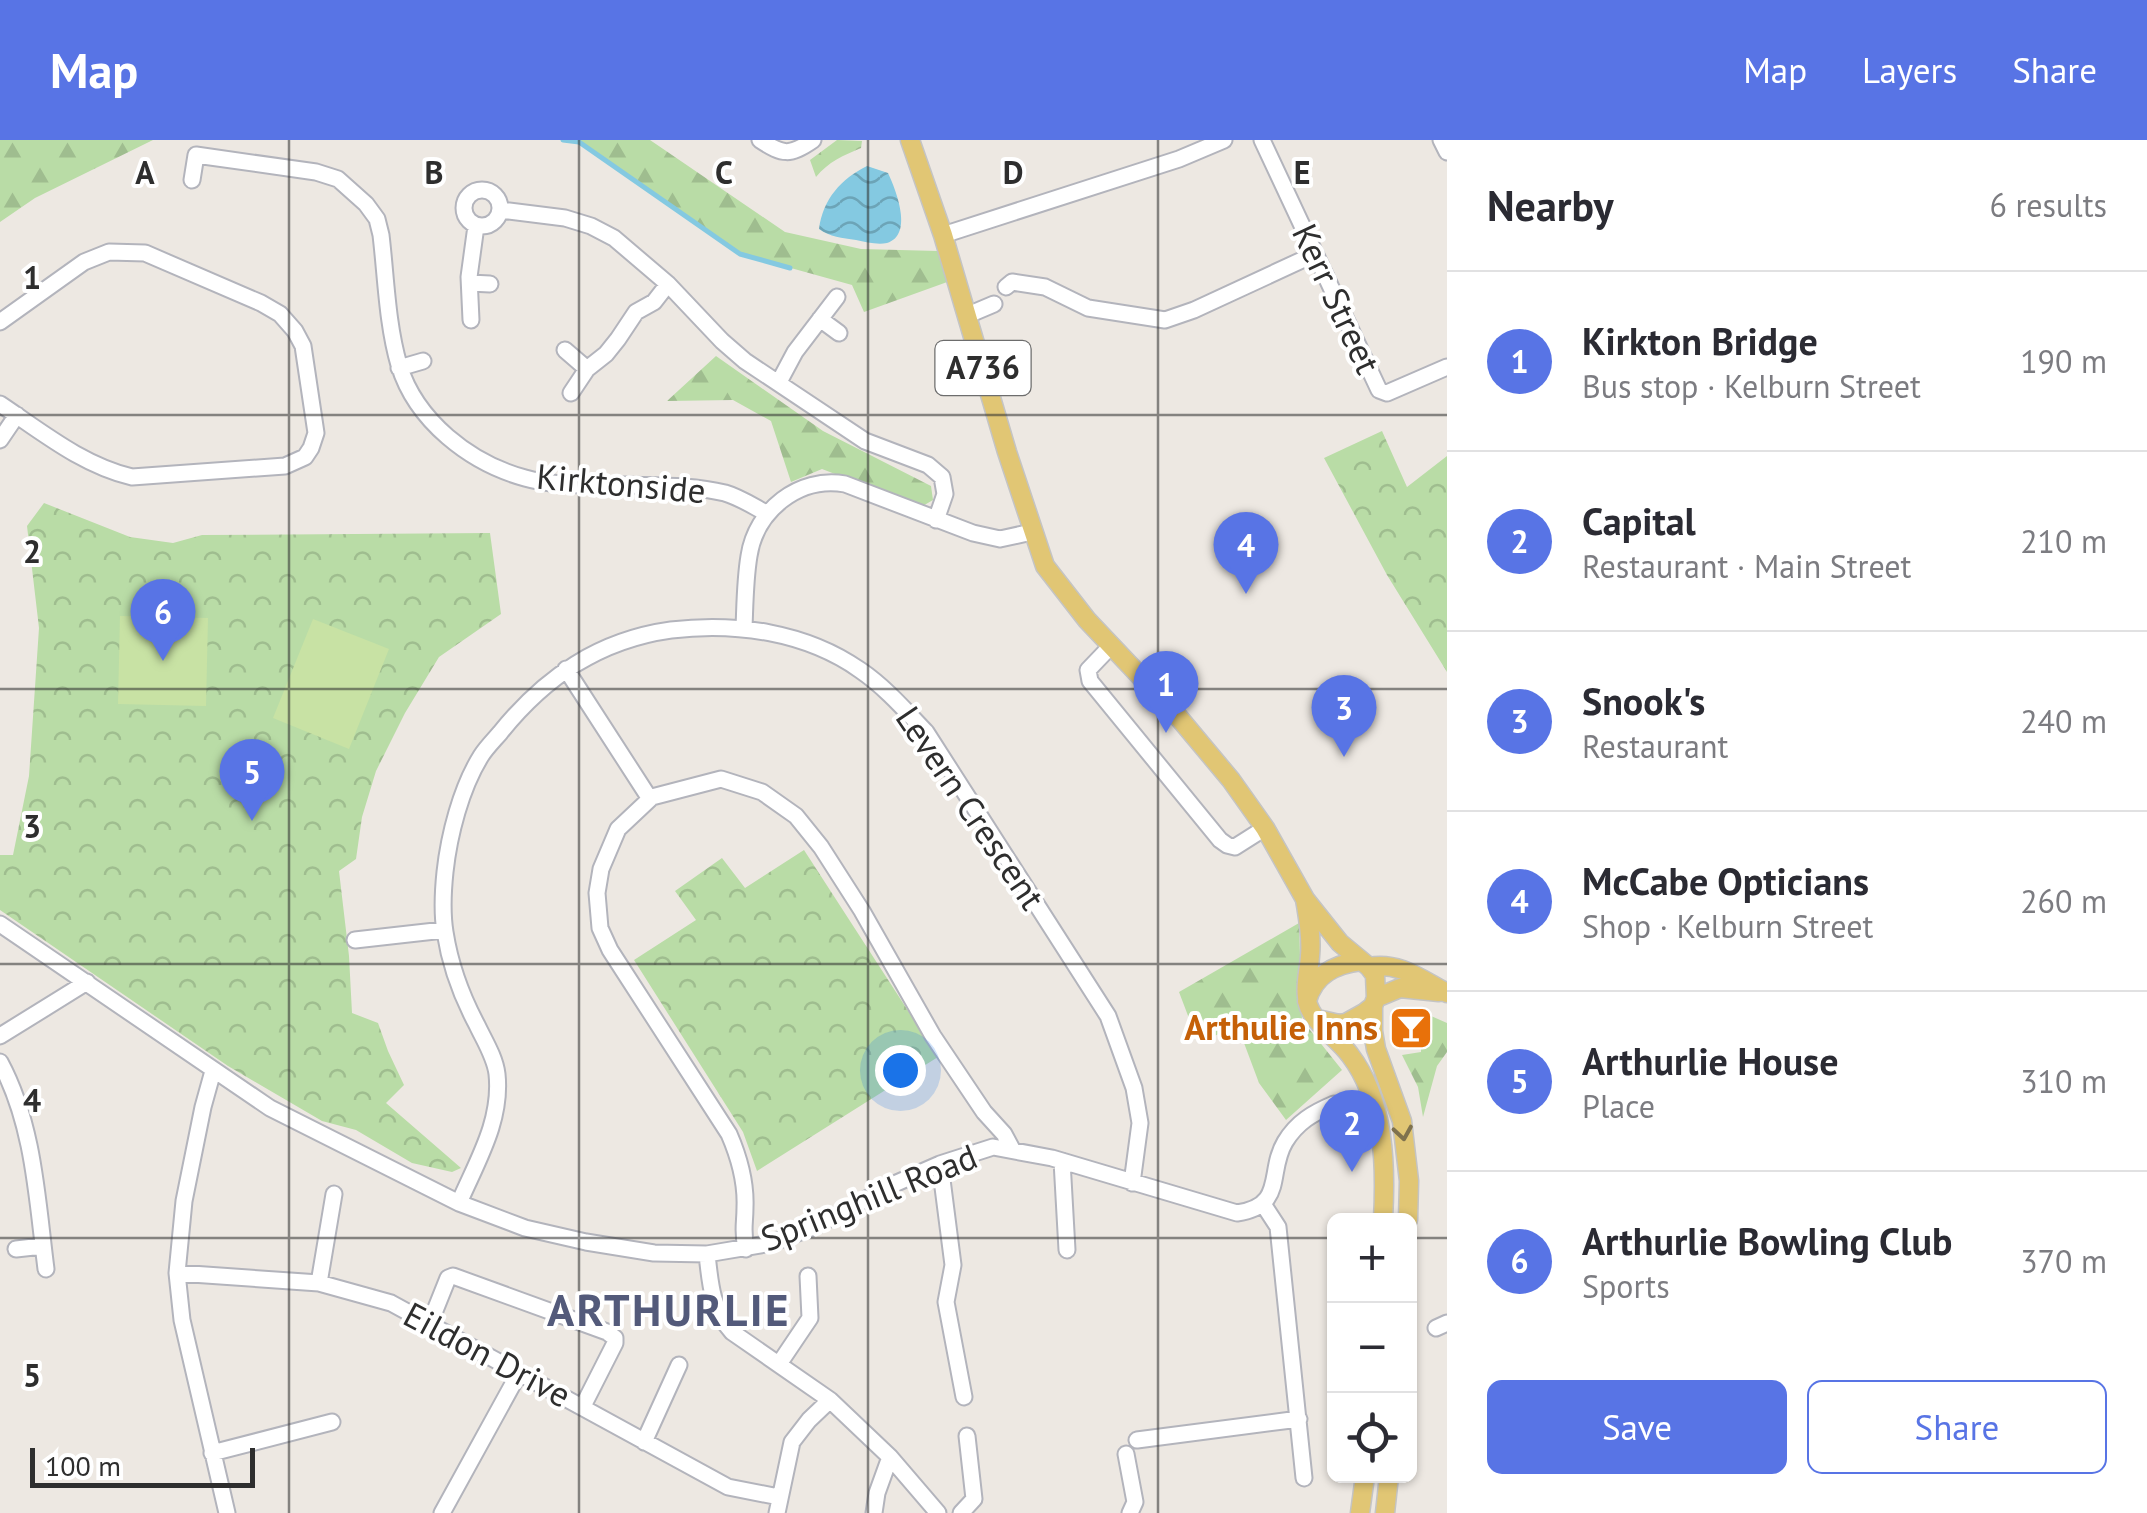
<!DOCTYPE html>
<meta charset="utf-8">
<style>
body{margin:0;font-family:"PT Sans",sans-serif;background:#f2f2f3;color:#2b2b33}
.controls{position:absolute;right:30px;bottom:30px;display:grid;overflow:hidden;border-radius:15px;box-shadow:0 2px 8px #0004}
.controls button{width:90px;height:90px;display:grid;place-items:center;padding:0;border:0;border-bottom:2px solid #e1e1e2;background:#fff;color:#2b2b33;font:50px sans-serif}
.scale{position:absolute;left:30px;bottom:25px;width:225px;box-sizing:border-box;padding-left:10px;border:5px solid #2e2e2e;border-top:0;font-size:28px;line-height:35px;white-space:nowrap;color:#2e2e2e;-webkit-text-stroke:8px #fff;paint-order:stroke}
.you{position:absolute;left:900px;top:930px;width:35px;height:35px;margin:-25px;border:8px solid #fff;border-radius:50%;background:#1a73e8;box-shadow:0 0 0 15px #1a73e833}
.badge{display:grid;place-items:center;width:65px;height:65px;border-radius:50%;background:#5874e5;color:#fff;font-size:32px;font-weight:700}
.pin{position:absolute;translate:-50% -82px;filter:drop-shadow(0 2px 5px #0008)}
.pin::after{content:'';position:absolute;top:52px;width:35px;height:30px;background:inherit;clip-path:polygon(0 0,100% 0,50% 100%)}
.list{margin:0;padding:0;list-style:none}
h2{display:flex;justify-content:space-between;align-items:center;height:130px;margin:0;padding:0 40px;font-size:42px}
h2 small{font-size:32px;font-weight:400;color:#7c7c81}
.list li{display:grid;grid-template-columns:65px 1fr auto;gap:30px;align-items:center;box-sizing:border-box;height:180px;padding:0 40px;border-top:2px solid #e1e1e2}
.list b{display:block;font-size:38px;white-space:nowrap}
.list p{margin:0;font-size:32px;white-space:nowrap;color:#7c7c81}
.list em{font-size:32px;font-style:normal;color:#7c7c81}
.actions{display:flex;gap:20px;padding:30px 40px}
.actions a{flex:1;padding:22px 0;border:2px solid #5874e5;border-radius:15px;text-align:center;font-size:35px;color:#5874e5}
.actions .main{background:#5874e5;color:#fff}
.icon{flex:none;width:55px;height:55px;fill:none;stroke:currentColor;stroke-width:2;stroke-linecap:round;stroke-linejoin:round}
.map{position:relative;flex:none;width:1447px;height:1373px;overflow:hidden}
header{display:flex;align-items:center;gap:60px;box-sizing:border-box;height:140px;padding:0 50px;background:#5874e5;color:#fff}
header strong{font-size:48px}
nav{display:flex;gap:55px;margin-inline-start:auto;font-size:35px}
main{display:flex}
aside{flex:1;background:#fff}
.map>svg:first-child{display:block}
.forest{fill:url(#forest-firs)}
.park{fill:url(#park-crowns)}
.pitch{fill:#c8e2a4}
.water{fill:url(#water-waves)}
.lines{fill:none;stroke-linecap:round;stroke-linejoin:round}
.stream{stroke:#84c9e1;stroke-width:5}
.minor-casing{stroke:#b3b4bc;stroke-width:19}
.major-casing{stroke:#c4c4c4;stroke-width:21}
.minor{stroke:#fff;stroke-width:15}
.major{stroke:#e1c674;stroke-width:18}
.oneway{stroke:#7f724e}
.grid{fill:none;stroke:#2e2e2e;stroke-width:2.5;stroke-opacity:0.55}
.labels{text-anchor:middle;stroke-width:8;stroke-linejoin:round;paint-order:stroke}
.shield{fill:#fff;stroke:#6d6d6d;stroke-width:2.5}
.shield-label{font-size:32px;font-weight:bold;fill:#2e2e2e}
.street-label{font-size:35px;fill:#2e2e2e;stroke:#fff}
.food-label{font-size:35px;font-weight:bold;fill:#c56008;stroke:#fff;text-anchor:end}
.district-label{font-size:45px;font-weight:bold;letter-spacing:2.5px;fill:#535a7a;stroke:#fff}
.grid-label{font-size:32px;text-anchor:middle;font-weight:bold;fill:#2e2e2e;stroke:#fff;stroke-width:8;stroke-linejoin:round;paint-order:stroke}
</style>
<header>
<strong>Map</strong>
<nav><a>Map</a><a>Layers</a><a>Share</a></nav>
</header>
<main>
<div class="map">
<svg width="1447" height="1373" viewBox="0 0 1447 1373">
<defs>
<pattern id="forest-firs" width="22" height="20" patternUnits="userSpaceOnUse" patternTransform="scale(2.5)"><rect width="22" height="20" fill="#b9dca6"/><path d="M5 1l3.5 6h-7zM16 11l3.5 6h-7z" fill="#9fbd8f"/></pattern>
<pattern id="park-crowns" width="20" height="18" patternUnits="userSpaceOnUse" patternTransform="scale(2.5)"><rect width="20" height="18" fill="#b9dca6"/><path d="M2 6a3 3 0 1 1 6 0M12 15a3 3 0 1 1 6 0" fill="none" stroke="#9fbd8f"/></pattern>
<pattern id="water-waves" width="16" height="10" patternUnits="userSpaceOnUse" patternTransform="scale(2.5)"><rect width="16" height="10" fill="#84c9e1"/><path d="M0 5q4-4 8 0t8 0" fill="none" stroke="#6ca4b7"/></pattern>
</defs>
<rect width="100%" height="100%" fill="#ede8e2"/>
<path class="forest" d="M0,0H153L35,58L0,82Z
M563,0H650L785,92L861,109L938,111L950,141L864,172L852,145L740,114L579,2Z
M716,216L823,291L931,346L933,360L921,367L822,329L791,342L771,281L733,260L667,261Z
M1299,783L1302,880L1342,930L1286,980L1259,943L1238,887L1198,902L1179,852Z
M1422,872L1447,883V912L1437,926L1423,977L1418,947L1402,915L1421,912Z"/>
<path class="park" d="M837,0L862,1L861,8C844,15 828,22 816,37L810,20Z
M1382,291L1407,347L1447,316V532L1387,435L1324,318Z
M44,363L130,397L173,403L202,395L490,393L501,474L439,517L405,573L376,631L362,677L356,719L339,731L349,816L352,873L378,883L388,911L404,945L386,963L461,1028L452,1032L412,1023L356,990L322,981L228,926L0,770V715H13L29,636L39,488L27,386Z
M804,710L938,917L757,1031L743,992L634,820L696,780L675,751L722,718L745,748Z"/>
<path class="pitch" d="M120,476L208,478L206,566L118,564Z
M313,479L389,509L349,609L273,578Z"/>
<path class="water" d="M867,26L888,33C896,50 914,95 887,103C877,105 866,102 856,100C842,98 830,97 819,89C823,59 841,39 867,26Z"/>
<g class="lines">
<path class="stream" d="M563,0L579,2L740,114L790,128"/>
<g class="minor-casing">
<path id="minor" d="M760,0C783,15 790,16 813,0
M1262,0L1379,250L1387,253L1447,227
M1441,0L1447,12
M192,40L196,15L316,32L338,39L366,64L377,79L381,95C386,137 387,184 399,225C416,281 470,323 525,338C556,347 593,344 625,345C658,346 692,345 725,353C739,357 753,366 766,373
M464 68a18 18 0 1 1 36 0a18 18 0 1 1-36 0Z
M501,70L565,78L591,86L614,98L668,144L722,201L745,221L865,301L928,325L942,337L945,354L936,380
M943,95L1179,19L1224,0
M470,143L490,144
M1006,147L1012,142L1045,147L1088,168L1165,180L1194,170L1315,114
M968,175L994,164
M820,179L839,193
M471,180L469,137L476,86
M0,182L84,122L109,112L145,113L261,163L280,174L295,191L303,206L316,293L311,308L305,317L285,326L132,337C82,325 42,292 0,264
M565,210L587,229
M399,228L423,221
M779,242L795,212L837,157
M571,253L587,229L606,214L618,199L636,172L654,162L668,144
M0,300L17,275
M744,488C745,464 745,440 749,416C756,370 799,336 845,344L973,393L1000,399L1032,392
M1111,506L1088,530L1090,541L1220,700L1227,705L1235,707L1265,688
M566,529L650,659
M0,784L270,968L459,1063L525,1088L586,1102L654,1113L707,1114L772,1103L816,1086L892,1045L940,1024L993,1007L1052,1018L1237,1073C1286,1066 1267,1032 1285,1002C1297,982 1313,973 1334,964
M355,800L444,790
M0,896L87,842
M0,922C34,985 37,1059 46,1129
M213,931L203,967L184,1061L177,1133L182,1180L227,1373
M1062,1021L1067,1110
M940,1024L953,1125L946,1162L964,1257
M459,1063C477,1021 502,981 497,934C495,917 484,900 477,885C462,857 450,824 445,792C442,773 443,751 445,732C449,695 461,648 481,616C486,608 494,600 500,593C545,537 599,500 671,490C735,482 806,492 860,530C885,547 905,570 926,592L1108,876L1134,948L1140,983L1132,1043
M1263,1064L1278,1087L1304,1338
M16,1109L43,1106
M746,1109C742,1090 745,1085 745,1067C746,1042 739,1017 729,994L610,810L600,788L597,753L601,729L618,689L652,657L721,639L762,652L796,676L821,707L862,771L933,896L984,972L1004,994L1012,1009
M707,1114C710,1143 712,1170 732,1192L830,1260L890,1317L938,1373
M177,1133L319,1143L391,1163L728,1347L779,1357
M319,1143L334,1054
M430,1183L448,1138L453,1136L607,1192L615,1198V1203L583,1266
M1436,1188L1447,1183
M779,1224L810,1178L808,1136
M1137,1300L1299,1279
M644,1302L679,1225
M212,1313L332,1282
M1126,1314L1135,1362L1130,1373
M442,1373L519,1233
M777,1373L792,1302L809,1280L830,1260
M874,1373L877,1353L890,1317
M961,1373L974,1359L967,1296"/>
</g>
<g class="major-casing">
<path id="major" d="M910,0L943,95L1007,312L1045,426L1087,480L1175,573L1231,640L1265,688L1305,759L1340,803L1369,827L1375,835L1376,858L1373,866L1364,873L1346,883L1339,884L1317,879
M1305,759C1308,778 1312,797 1310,816C1309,831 1305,843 1307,857
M1361,821C1336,824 1314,834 1307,861C1312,883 1337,897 1350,915C1385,961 1386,1026 1383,1080
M1369,827C1399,821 1422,840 1447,853
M1376,858L1400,848L1439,852
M1373,866V891L1376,909L1402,981L1409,1041L1408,1080
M1360,1373L1365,1336
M1385,1373L1389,1336"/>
</g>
<use href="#minor" class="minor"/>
<use href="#major" class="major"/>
</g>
<defs><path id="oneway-chevron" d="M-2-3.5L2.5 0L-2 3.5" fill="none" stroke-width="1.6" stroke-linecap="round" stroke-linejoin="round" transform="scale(2.5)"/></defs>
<use class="oneway" href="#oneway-chevron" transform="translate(1403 993) rotate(81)"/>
<path class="grid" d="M289,0V1373M579,0V1373M868,0V1373M1158,0V1373M0,275H1447M0,549H1447M0,824H1447M0,1098H1334M1410,1098H1447"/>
<defs>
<g id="bar-square" transform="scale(2.25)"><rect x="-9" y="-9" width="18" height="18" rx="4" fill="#e8710a" stroke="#fff"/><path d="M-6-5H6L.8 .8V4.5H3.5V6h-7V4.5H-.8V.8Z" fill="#fff"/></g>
</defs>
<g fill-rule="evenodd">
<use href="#bar-square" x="1411" y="888"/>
</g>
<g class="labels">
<rect class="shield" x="935.5" y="201" width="95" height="54" rx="8"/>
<g class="shield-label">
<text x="983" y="239">A736</text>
</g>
<g class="street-label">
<text transform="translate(1336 159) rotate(65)" y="12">Kerr Street</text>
<text transform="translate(621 344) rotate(5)" y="12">Kirktonside</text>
<text transform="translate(970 668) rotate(56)" y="12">Levern Crescent</text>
<text transform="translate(869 1058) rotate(-22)" y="12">Springhill Road</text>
<text transform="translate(487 1215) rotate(28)" y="12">Eildon Drive</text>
</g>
<g class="food-label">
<text x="1378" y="900">Arthulie Inns</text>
</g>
<g class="district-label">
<text x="669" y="1186">ARTHURLIE</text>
</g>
</g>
<g class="grid-label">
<text x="145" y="44">A</text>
<text x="434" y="44">B</text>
<text x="724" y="44">C</text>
<text x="1013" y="44">D</text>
<text x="1302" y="44">E</text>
<text x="32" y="149">1</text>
<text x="32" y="423">2</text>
<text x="32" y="698">3</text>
<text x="32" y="972">4</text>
<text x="32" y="1247">5</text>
</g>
</svg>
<div class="controls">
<button>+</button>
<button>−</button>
<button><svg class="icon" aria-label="locate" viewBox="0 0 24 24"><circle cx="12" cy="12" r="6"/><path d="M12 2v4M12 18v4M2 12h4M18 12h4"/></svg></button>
</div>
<div class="scale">100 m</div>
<div class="you"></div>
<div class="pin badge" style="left:1166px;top:593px">1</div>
<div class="pin badge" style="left:1352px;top:1032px">2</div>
<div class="pin badge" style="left:1344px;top:617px">3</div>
<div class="pin badge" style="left:1246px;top:454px">4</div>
<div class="pin badge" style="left:252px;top:681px">5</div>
<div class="pin badge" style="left:163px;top:521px">6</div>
</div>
<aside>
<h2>Nearby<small>6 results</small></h2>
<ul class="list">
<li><span class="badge">1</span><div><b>Kirkton Bridge</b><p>Bus stop · Kelburn Street</p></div><em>190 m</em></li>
<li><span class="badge">2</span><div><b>Capital</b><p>Restaurant · Main Street</p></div><em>210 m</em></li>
<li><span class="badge">3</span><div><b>Snook's</b><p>Restaurant</p></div><em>240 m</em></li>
<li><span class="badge">4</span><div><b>McCabe Opticians</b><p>Shop · Kelburn Street</p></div><em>260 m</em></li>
<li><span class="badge">5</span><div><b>Arthurlie House</b><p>Place</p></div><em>310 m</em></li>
<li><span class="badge">6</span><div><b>Arthurlie Bowling Club</b><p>Sports</p></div><em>370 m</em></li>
</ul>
<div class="actions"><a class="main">Save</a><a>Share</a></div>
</aside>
</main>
